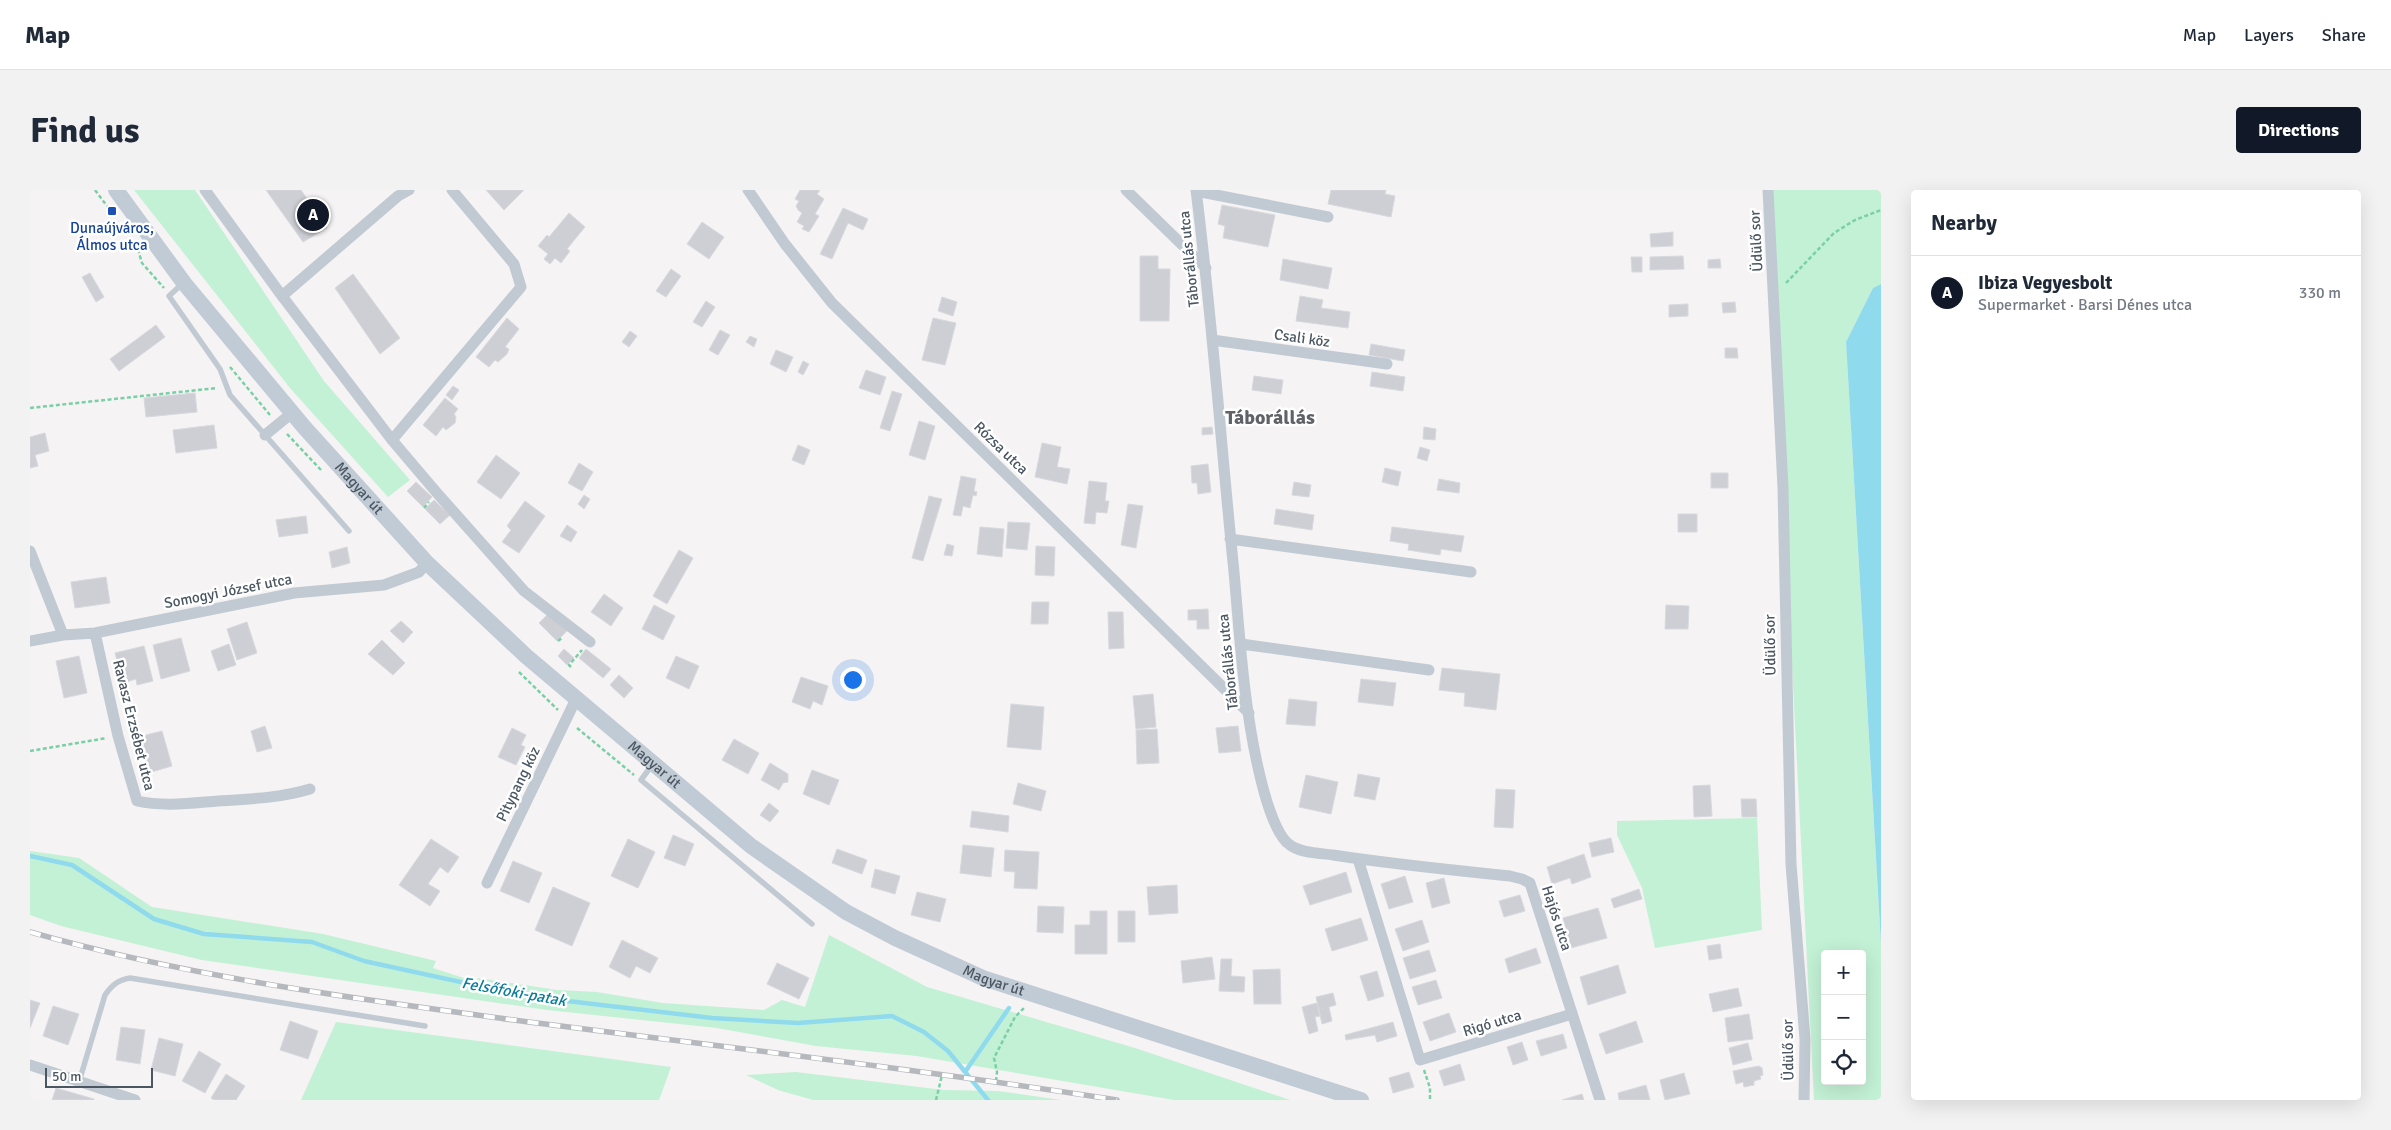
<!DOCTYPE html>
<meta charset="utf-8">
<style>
body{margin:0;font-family:Signika,sans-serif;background:#f2f2f3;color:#1f2937}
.controls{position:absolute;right:15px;bottom:15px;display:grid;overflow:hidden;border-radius:5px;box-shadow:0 5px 20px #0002}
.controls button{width:45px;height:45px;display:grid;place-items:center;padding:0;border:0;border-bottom:1px solid #e0e1e3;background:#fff;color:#1f2937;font:25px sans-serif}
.scale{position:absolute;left:15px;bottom:12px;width:108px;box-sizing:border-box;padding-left:5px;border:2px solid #4a5661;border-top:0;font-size:14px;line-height:18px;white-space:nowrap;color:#4a5661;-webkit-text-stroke:4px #fff;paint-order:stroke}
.you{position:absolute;left:822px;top:489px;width:18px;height:18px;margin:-12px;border:4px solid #fff;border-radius:50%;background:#1a73e8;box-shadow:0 0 0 8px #1a73e833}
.badge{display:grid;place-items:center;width:32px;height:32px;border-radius:50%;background:#111827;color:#fff;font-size:16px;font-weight:700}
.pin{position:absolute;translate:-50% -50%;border:2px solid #fff;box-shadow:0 1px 5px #0006}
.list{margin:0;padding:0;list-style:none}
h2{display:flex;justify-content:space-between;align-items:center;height:65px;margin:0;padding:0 20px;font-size:21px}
h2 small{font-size:16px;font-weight:400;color:#747a83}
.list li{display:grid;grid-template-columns:32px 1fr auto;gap:15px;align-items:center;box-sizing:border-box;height:75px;padding:0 20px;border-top:1px solid #e0e1e3}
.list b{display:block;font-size:19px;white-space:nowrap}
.list p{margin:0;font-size:16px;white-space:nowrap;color:#747a83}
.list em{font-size:16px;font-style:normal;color:#747a83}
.icon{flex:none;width:28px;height:28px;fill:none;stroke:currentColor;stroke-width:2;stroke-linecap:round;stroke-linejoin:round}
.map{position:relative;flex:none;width:1851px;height:910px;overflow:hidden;border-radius:5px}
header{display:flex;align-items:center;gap:30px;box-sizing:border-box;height:70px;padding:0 25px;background:#fff;border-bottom:1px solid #e0e1e3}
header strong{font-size:24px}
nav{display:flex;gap:28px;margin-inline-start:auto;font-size:18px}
.intro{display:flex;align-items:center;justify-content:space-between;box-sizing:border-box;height:120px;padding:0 30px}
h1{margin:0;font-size:35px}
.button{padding:12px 22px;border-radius:5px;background:#111827;color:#fff;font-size:18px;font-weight:700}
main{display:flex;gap:30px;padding:0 30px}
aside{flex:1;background:#fff;border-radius:5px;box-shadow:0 5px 20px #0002}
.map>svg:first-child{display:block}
.green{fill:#c3f1d5;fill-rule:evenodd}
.water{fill:#90daee}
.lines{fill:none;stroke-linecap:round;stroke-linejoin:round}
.stream{stroke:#90daee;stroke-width:4.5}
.building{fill:#cdcfd5;stroke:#d7d9de}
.path{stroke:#7ad0a6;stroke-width:2.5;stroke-dasharray:4 2.5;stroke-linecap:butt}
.lane{stroke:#c1cad2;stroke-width:5.5}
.street{stroke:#c1cad2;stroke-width:11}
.secondary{stroke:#c1cbd6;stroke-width:16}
.rail-casing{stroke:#b5b8bd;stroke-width:5.5}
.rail{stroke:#fff;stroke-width:4;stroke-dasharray:11;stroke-linecap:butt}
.transit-dot{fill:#1a4fb4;stroke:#fff;stroke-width:2}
.labels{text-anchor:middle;stroke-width:5;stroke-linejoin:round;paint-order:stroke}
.transit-label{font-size:15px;fill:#164399;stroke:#fff}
.street-label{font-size:15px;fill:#4a5661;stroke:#fff}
.water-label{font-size:16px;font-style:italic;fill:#0c7c9b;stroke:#fff}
.district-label{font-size:20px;font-weight:bold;fill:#5f6368;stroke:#fff}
</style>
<header>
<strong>Map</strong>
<nav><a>Map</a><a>Layers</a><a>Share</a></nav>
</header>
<div class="intro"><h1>Find us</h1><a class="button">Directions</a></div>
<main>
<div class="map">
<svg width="1851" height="910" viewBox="0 0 1851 910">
<rect width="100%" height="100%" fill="#f5f3f3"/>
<path class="green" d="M104,0H165L294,191L380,290L358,307L260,198Z
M1738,0H1851V94L1843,98L1816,152L1851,754V910H1784ZM1795,764H1832V891H1795Z
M1727,628L1732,740L1625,758L1612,698L1587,645V631Z
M0,661L49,668L122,717L293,744L406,771L403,778L446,792L448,788L527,800L567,802L633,813L734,820L752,810L775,817L799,745L897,797L1105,858L1260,910H1144L887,866L786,856L687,838L517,820L172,770L31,736L0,725Z
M306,832L641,877L629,910H271Z
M766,882L914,900L968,901L1031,910H783L748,900L716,885Z"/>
<path class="water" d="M1851,94V754L1816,152L1843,98Z"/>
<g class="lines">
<path class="stream" d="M0,666L42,675L124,729L174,744L282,752L334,771L495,806L682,828L768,833L862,826L894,842L918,861L958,910
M935,882L979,818"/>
</g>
<path class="building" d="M236,0H271L297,38L273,52Z
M456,0H494L474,20Z
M770,0H790L787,4L794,9L785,24L789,26L779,42L772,39L774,36L767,32L772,23L768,20L766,16L769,11L765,9Z
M1301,0H1356L1355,4L1365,6L1361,27L1298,14Z
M1192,15L1245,25L1238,57L1193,48L1195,36L1188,34Z
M813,18L838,29L833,40L818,33L802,69L790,64Z
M539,23L555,37L537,59L540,61L531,73L525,68L520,74L514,69L518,64L508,56L517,45L519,47Z
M672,32L694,47L679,69L657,54Z
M1643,42V56L1621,57L1620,44Z
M1110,66H1128V79H1140L1139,131H1110Z
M1653,66L1654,79L1620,80V67Z
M1601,67H1612V82H1602Z
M1253,69L1302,78L1298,99L1250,90Z
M1690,69L1691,78H1678V70Z
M641,79L651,86L636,107L626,101Z
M60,83L74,107L66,112L52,87Z
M323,84L370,148L350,164L305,98Z
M1270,106L1293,110L1291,118L1320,122L1318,138L1266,131Z
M912,107L927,112L923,126L908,121Z
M676,111L685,117L672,137L663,132Z
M1705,112L1706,122L1693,123L1692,113Z
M1658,114V126L1639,127V115Z
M477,128L489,139L475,157L479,159L477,164L468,172L465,170L459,177L446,167Z
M903,128L926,133L915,175L892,170Z
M126,135L135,147L89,181L80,169Z
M690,140L700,145L688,165L679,160Z
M600,141L607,146L599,157L592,152Z
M720,146L727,149L724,157L716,152Z
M1341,154L1375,160L1373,171L1339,165Z
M1695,158H1707L1708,168H1695Z
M746,160L763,167L756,182L740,174Z
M773,171L779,174L773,185L768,182Z
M836,180L856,187L850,205L829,198Z
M1342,182L1375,187L1373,201L1340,196Z
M1224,186L1253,190L1251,204L1222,200Z
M423,196L429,200L422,210L416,205Z
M862,201L872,204L860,241L850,238Z
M165,203L167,222L116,227L114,208Z
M415,208L428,219L424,224L426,227L425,233L416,240L413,237L406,246L393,235Z
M889,231L905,236L895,270L879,265Z
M184,235L187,258L146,263L143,240Z
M1182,237L1183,244L1172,245V238Z
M1394,237L1406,239L1405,250L1393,249Z
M15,243L19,261L5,265L8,276L0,278V247Z
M1012,253L1031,257L1027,277L1040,279L1037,294L1005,287Z
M768,255L780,260L774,275L762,270Z
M1390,257L1400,260L1397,271L1387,268Z
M466,265L490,283L471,309L447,292Z
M549,273L563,282L552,301L538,293Z
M1178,274L1181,302L1168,304L1167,293H1162L1161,276Z
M1355,278L1371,282L1368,296L1352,292Z
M1681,283H1698V298H1681Z
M931,286L946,289L944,301L947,302L946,306L943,305L940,318L933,316L931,326L923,325Z
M1409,289L1430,293L1429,303L1407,300Z
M1059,291L1077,293L1075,311H1079L1077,323L1066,322L1065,334L1054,333Z
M386,292L402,307L393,317L377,301Z
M1264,292L1281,295L1279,307L1262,305Z
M554,305L560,309L554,319L548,314Z
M899,306L912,309L893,371L882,368Z
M404,310L420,325L410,334L395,319Z
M495,311L515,326L489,363L472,352L481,340L477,336Z
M1098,314L1113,316L1106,358L1091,355Z
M1246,319L1284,325L1282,340L1244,334Z
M1648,324H1667V342H1648Z
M276,326L278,343L249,347L246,330Z
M978,332L1000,333L997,360L976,358Z
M537,335L547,342L541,352L530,346Z
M950,337L974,339L972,367L947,364Z
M1362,337L1434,346L1431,362L1411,359L1410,365L1378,360L1379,354L1360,351Z
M917,354L924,356L922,366L914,365Z
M1006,356L1025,357L1024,386L1005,385Z
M317,357L320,373L302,378L299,362Z
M649,360L663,368L637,414L623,406Z
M76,387L80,413L45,418L41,392Z
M574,404L593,418L581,436L561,422Z
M1002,412H1019L1018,434H1001Z
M624,415L645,426L633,450L612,439Z
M1636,415L1659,416L1658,439H1635Z
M1178,419L1179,439H1167V430H1158V420Z
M1078,422H1093L1094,458L1079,459Z
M519,423L537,441L527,451L509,433Z
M371,431L383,442L373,453L360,441Z
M217,432L227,463L207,470L197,439Z
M151,448L160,481L131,489L123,455Z
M352,450L375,473L363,485L338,464Z
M199,454L206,475L188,481L181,461Z
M114,456L123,491L107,495L106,489L93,493L85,463Z
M534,459L544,468L537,475L528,466Z
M556,459L581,479L573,488L549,468Z
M49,466L57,503L34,508L26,471Z
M646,466L669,476L659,499L636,488Z
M1412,478L1470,484L1466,520L1434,516L1435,503L1409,500Z
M589,485L603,498L594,508L580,495Z
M771,487L798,496L792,515L783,511L780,519L762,512Z
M1331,489L1366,493L1363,516L1328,512Z
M1123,504L1126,537L1106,539L1103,506Z
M1259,509L1287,512L1285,536L1256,534Z
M981,514L1014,517L1011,560L977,557Z
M235,536L242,558L227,562L221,541Z
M1208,536L1211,561L1189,563L1186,538Z
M482,538L496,545L491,555L495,557L486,575L468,567Z
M1127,539L1129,573L1107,574L1106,540Z
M132,541L142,576L118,583L108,547Z
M704,549L729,563L718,584L692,570Z
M740,573L758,584V592L753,593L749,600L731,590Z
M782,580L809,590L799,615L773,604Z
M1328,584L1350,588L1345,610L1324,606Z
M1276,585L1308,592L1301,624L1269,617Z
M988,593L1016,601L1011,621L983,614Z
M1680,595L1682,626L1664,627L1663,596Z
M1466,599L1485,600L1483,638L1464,637Z
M1711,609H1726L1727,627H1712Z
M739,613L749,621L740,632L730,625Z
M942,621L979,626L978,642L940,637Z
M643,645L664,654L655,676L634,668Z
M1581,648L1584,662L1562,667L1559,653Z
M401,649L429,667L418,683L410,677L398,694L410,701L400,716L369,695Z
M598,649L625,662L608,698L581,686Z
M933,655L964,658L961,687L930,683Z
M807,659L837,670L832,684L802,673Z
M975,660L1009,662L1007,699L984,698L985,682L974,681Z
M1554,664L1561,687L1542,694L1540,688L1522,694L1517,677Z
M483,671L512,683L499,713L470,701Z
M845,679L870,686L865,704L841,697Z
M1316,682L1322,702L1280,715L1273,696Z
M1375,686L1383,712L1359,719L1351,694Z
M1414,688L1420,713L1402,718L1396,693Z
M1147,695L1148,723L1119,725L1117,697Z
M523,697L560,713L542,756L505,740Z
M1609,699L1612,709L1584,718L1581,709Z
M887,702L916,709L910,732L881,725Z
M1490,705L1495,721L1474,727L1469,711Z
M1008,716L1034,717L1033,743L1007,742Z
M1568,718L1577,748L1541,758L1533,728Z
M1060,721H1077V764H1045V735H1060Z
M1088,721H1105V752H1088Z
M1331,728L1338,750L1302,761L1295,739Z
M1392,730L1399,752L1373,761L1365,739Z
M592,750L628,768L620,783L606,776L600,788L579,777Z
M1690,754L1692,768L1679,770L1677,756Z
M1506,758L1511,773L1479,783L1475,769Z
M1399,760L1406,781L1380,789L1373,768Z
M1182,767L1185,789L1153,793L1151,771Z
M1191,769H1202L1201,786L1215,787L1214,802L1189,801Z
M747,773L779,788L769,809L737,794Z
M1588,775L1596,803L1558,815L1550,787Z
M1250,779L1251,814H1224L1223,780Z
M1347,781L1354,806L1338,811L1330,786Z
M1406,790L1412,808L1388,815L1382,797Z
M1708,798L1712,816L1683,822L1679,804Z
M1303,803L1306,815L1299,817L1302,831L1292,834L1286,807Z
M0,810L10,813L0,838Z
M1287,813L1290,826L1285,827L1288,841L1279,844L1272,817Z
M23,816L49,824L38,855L13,846Z
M1419,823L1426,842L1400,851L1393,832Z
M1719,824L1723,849L1698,852L1695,828Z
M260,831L288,841L278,869L250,860Z
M1606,831L1613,852L1576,864L1569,844Z
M1363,832L1367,846L1347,852L1345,845L1316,850L1315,845Z
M91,837L115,840L110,874L86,870Z
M1533,844L1537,858L1511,866L1506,851Z
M129,848L153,854L145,886L121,880Z
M1492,852L1498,870L1483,875L1477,857Z
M1718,853L1722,870L1703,875L1699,858Z
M169,861L191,874L175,903L152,891Z
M1430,874L1435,890L1414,896L1409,881Z
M1729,876L1732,878L1733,885L1730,886L1731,889L1724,891V895L1714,897L1713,892L1706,894L1703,881Z
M1379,882L1384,897L1363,903L1359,888Z
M1654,883L1660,904L1635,910L1630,890Z
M196,884L215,896L206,910H184L181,908Z
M1616,895L1620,910H1589L1588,903Z
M26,898L64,909V910H22Z
M1552,904L1554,910H1532Z"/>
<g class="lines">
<path class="path" d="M65,0L80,20
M106,53L112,73L134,98
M1756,93L1804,43L1825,30L1851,20
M200,177L240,225
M0,218L187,198
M257,244L291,280
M394,318L399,312
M528,451L533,447
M541,477L539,475L552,460
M489,482L528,520
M547,538L604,585
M0,561L77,548
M1394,880L1400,898V910
M966,891L967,882L964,868L985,827L995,817
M906,910L912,885"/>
<path class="lane" d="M152,94L139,106L190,179L200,205L319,341
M622,575L611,590L782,734
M49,892L75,805C82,795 88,790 100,788L395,836"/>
<path class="street" d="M175,0L252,106L362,250L407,303L494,401L560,452
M718,0L755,54L802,113L1219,523
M1096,0L1176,78
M1166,0C1182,127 1191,255 1204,382C1210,450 1214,520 1230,586C1234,603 1245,645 1260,655C1271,663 1289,663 1303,665C1361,674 1421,680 1480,686L1492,689L1500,693L1570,910
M1738,0L1753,298L1761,674L1775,849L1774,910
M1166,1L1298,27
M252,106L368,6L379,0
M1182,150L1357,174
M235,245L262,223
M362,250L491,97L484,74L422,0
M1200,349L1441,382
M0,361L33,445
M65,443L88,546L107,611C134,617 162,613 188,611C220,609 250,608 280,599
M0,451L33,445L65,443L264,403L354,395L389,382L397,373
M1211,454L1399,480
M1328,669L1390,870L1542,824
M457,693L546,509
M0,875L105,910"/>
<path class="secondary" id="s1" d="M86,0L154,93L274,237L397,373L496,466L721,656L816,722L865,748L953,788L1331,910"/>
<g class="rail-casing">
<path id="rail" d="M0,742C158,787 321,808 484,830C685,856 886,879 1087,910"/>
</g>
<use href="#rail" class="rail"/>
</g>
<rect class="transit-dot" x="77" y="16" width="10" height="10" rx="2.5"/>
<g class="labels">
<g class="transit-label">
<text x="82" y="43">Dunaújváros,<tspan x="82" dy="17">Álmos utca</tspan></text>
</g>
<g class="street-label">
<text transform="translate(1726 51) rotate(-93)" y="5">Üdülő sor</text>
<text transform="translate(1159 69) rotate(-96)" y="5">Táborállás utca</text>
<text transform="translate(1272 148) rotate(8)" y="5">Csali köz</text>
<text transform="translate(971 258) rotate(44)" y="5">Rózsa utca</text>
<text dy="5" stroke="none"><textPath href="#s1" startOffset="385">Magyar út</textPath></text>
<text transform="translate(198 401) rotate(-11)" y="5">Somogyi József utca</text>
<text transform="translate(1740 455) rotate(-91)" y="5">Üdülő sor</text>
<text transform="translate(1198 472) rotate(-96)" y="5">Táborállás utca</text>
<text transform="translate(104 535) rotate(76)" y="5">Ravasz Erzsébet utca</text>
<text dy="5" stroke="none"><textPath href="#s1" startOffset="790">Magyar út</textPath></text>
<text transform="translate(488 594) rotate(-64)" y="5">Pitypang köz</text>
<text transform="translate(1527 728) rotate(72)" y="5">Hajós utca</text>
<text dy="5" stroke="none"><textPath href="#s1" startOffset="1195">Magyar út</textPath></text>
<text transform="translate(1462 833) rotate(-17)" y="5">Rigó utca</text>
<text transform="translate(1758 860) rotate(-91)" y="5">Üdülő sor</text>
</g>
<g class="water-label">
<text transform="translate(484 801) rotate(10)" y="6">Felsőfoki-patak</text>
</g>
<g class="district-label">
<text x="1240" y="234">Táborállás</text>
</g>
</g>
</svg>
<div class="controls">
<button>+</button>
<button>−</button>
<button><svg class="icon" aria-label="locate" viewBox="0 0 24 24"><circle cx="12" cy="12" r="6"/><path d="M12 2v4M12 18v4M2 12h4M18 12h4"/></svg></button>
</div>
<div class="scale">50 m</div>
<div class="you"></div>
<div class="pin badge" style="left:283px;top:25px">A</div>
</div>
<aside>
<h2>Nearby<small></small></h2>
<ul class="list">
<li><span class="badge">A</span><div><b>Ibiza Vegyesbolt</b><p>Supermarket · Barsi Dénes utca</p></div><em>330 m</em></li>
</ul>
</aside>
</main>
